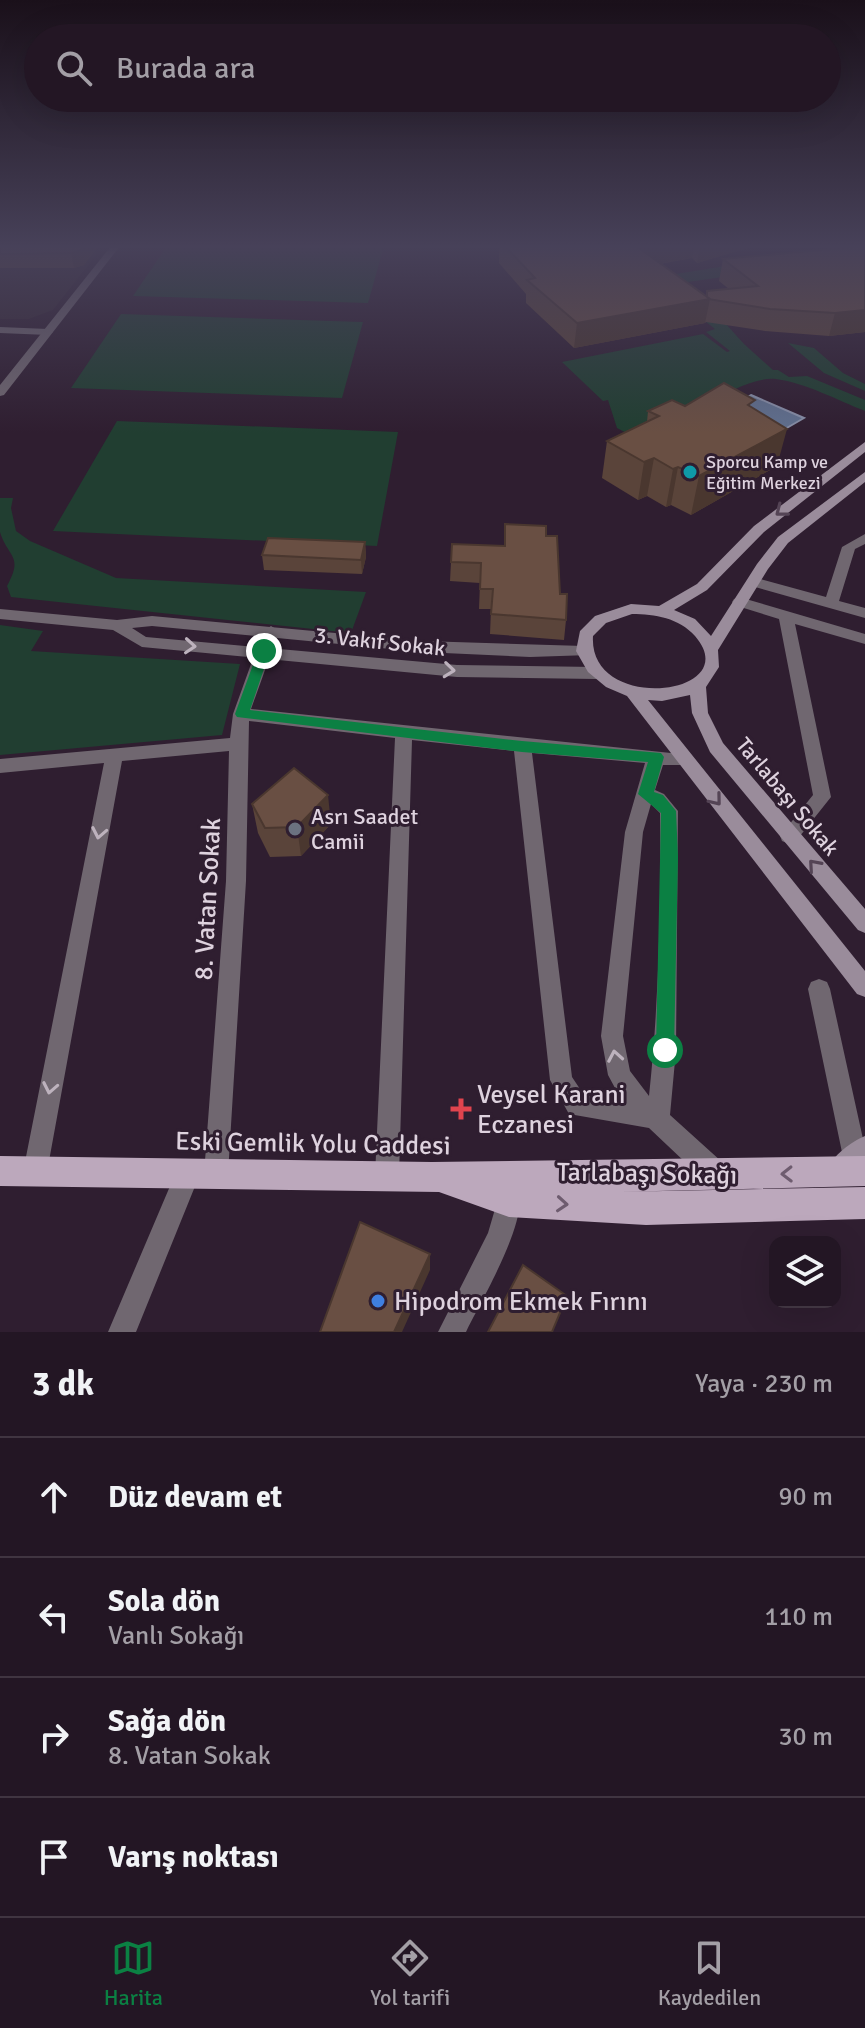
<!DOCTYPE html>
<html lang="tr">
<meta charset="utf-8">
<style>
body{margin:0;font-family:Signika,sans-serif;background:#2f2331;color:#f1f3f6}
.controls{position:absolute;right:24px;bottom:24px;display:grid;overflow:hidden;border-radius:16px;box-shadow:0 8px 32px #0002}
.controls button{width:72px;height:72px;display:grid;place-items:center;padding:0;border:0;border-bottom:2px solid #403541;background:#231624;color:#f1f3f6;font:40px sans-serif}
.stop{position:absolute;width:24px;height:24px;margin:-18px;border:6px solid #0b8043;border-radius:50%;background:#fff}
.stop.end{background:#0b8043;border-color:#fff;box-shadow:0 2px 8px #0008}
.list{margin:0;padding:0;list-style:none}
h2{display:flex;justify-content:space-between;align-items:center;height:104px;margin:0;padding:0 32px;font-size:34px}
h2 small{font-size:26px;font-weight:400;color:#a39fa6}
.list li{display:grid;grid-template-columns:52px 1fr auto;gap:24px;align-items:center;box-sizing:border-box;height:120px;padding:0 32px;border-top:2px solid #403541}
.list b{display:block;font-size:30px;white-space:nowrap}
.list p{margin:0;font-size:26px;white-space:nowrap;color:#a39fa6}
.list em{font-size:26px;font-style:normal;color:#a39fa6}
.icon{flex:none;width:44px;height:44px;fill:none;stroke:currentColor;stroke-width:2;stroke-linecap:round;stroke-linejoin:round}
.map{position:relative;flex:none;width:865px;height:1332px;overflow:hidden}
.search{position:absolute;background:#231624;box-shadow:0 8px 32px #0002;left:24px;right:24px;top:24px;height:88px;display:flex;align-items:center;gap:20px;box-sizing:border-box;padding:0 28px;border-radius:44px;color:#a39fa6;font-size:30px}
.sheet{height:584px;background:#231624}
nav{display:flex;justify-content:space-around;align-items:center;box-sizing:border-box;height:112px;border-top:2px solid #403541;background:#231624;font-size:22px;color:#a39fa6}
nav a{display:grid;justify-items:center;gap:4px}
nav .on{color:#0b8043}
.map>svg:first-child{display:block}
.education{fill:#352734}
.green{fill:#213e31}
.water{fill:#606f8d;stroke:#868da5;stroke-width:2}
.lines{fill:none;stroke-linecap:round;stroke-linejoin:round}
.minor{fill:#706770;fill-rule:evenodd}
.tertiary{fill:#706770;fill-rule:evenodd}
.secondary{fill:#9a8c9b;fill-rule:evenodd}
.primary{fill:#bca8bc;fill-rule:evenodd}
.wall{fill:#5a443a}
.shaded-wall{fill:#4a372f}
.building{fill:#694f43;stroke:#4a372f;stroke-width:2}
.oneway{stroke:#544455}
.oneway2{stroke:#bdb2bd}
.oneway3{stroke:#6e5c6f}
.route{fill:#0b8043}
.culture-dot{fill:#0f9aa8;stroke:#2f1e30;stroke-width:3}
.worship-dot{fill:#6b7280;stroke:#2f1e30;stroke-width:3}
.health-dot{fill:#e0444e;stroke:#2f1e30;stroke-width:3}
.shop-dot{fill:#3f7fe0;stroke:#2f1e30;stroke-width:3}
.labels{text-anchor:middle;stroke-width:6;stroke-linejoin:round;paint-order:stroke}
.far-poi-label{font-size:18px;fill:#ded2de;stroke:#2f1e30;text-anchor:start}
.street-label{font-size:22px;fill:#ded2de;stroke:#2f1e30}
.poi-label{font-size:22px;fill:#ded2de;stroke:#2f1e30;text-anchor:start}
.near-street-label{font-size:26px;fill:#ded2de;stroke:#2f1e30}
.near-poi-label{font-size:26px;fill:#ded2de;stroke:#2f1e30;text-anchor:start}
</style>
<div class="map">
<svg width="865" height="1332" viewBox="0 0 865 1332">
<rect width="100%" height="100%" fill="#2f1e30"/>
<path class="education" d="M0,246H103L53,310L29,319H0Z"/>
<path class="green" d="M167,246H384L368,303L133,296Z
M831,249L859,257L688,282L744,344L773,370H778L789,377L807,376L865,400V411C837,400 806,383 776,379C740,375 678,425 649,445L617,428L608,400L603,401L562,362L703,334L727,352L730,351L706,332L715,329L651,278Z
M121,314L363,322L342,398L71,388Z
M788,343L814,348L843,373L865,384V391L824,373Z
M117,421L398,432L377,546L53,531Z
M0,498H13L11,508L16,531L30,541L116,578L366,592L351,633L11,597L7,586C24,555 8,558 0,532C0,523 0,508 0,498Z
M0,625L43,631L31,651L240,664L222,735L0,755Z"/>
<path class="water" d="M751,395L804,418L785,429L732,406Z"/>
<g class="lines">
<path class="minor" d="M0,327L48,329L53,332L48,335L0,333Z
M865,534V544L855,549L839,601L865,608V618L748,585L746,582L753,577L826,597L842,547Z
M739,597L865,634V644L795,624L831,797L796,841L789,844L782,841L780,836L813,795L779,619L734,605L732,602L734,599Z
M271,626L279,631L251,709L690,755L693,760L690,765H663L655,790L664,794L678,811L676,1050L670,1115L722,1162L725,1171L722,1180L713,1183L704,1180L649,1128L569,1114L550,1080L514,751L412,740L399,1176L396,1185L387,1188L378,1185L375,1176L395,738L249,721L246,881L228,1174L225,1183L216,1186L207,1183L204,1174L226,881L229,751L122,761L47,1172L44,1181L35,1184L26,1181L23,1172L104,763L0,773V759L230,738L233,714L263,631ZM532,753L645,763L625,832L601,1036L608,1075L622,1101L584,1095L572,1077ZM651,804L660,813C661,907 659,1003 649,1096L630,1071L623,1036L643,832Z
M819,979L827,982L830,989L865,1148L864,1166L855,1169L846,1166L843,1157L808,989L811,982Z
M188,1162L197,1165L200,1174L136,1332H108L179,1165Z
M509,1189L518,1192C529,1220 480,1303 466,1332H438L488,1233L500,1192Z"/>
<path class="tertiary" d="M111,246H120L4,395L0,396V385Z
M0,609L117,620L152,616L422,641L584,646L590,647L592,651L590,655L530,657L422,652L152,626L132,628L146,637L457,665L596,667L604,673L596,679L457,677L142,647L113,630L0,619Z"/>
<path class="secondary" d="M865,442V452L764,532L707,590L674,610L695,619L711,636L757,564L778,537L865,472V482L788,543L768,569L718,650L719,667L706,687L708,713L723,743L865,909V933L858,930L710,752L692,713L690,695L662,701L648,700L865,971V997L857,994L627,696L606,687L588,672L576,651L580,631L595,616L631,604L659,606L697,584L754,526ZM632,614C655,614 679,618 695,636C747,696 588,715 593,636L606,623Z
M865,1136V1164L848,1179L839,1182L830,1179L827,1170C833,1155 851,1142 865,1136Z"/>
<path class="primary" d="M0,1156L432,1162L865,1156V1186L614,1192L865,1187V1219L646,1225L509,1217L439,1192L0,1186Z"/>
</g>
<path class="wall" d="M0,246H97V248L84,265L74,268H0Z
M499,246H754L697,263L692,258L660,264L706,296L707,291L729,289L719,281L723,259L865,246V332L829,336L765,331L706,322L705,323L574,348L526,303V294L499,263Z
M685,406L753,408L777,466L691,515L671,505L666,507L647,496L638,500L602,478L607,441L647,422L648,411Z
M505,524L546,536L566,620L564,640L490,634L491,609H479L480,583L450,581L451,562L504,546Z
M365,542L366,557L362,574L264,570L262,555Z
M252,804L331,824L301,856L270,857L258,833Z"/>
<path class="shaded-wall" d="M84,246H97V248L84,265L74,268L71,253Z
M634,246H694L692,258L631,268Z
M700,246H754L697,263Z
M710,299L705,323L574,348L577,323Z
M865,310V332L829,336L835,313Z
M787,429L777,466L691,515L699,476Z
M654,458L647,496L638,500L644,462Z
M678,467L671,505L666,507L673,469Z
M365,542L366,557L362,574L361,560Z
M328,795L331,824L301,856L297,827Z
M430,1254V1270L402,1332H394Z"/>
<path class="building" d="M0,246H84L81,250L71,253L0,254Z
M505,246H636L710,299L577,323L527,280L535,278Z
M865,246V310L835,313L770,309L708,299H710L707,297V291L758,286L723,259Z
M724,383L755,400L748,405L787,429L699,476L678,467L673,469L654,458L644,462L607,441L659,416L648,411L672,400L685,406Z
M505,524L546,526V536H557L560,594H567L566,620L491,614L493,589H480L481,563L451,562L452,544L505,546Z
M268,538L365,542L361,560L262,555Z
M294,768L328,795L297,827L265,828L252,804Z
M360,1222L430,1254L394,1332H320Z
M523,1265L567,1296L552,1332H488Z"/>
<defs><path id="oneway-chevron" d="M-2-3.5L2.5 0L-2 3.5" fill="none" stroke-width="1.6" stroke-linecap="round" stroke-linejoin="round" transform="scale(2)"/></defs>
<g class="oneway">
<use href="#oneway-chevron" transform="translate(781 511) rotate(142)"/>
<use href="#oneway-chevron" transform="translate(716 800) rotate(51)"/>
<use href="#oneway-chevron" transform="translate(814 865) rotate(-131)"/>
</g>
<g class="oneway2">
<use href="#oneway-chevron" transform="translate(190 646) rotate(4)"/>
<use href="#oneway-chevron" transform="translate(449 670) rotate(6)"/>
<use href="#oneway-chevron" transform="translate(99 833) rotate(101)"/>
<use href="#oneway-chevron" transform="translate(615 1056) rotate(-100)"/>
<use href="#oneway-chevron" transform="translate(50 1088) rotate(101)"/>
</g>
<g class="oneway3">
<use href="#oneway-chevron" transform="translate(787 1174) rotate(179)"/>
<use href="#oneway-chevron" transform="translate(562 1204) rotate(4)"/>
</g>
<linearGradient id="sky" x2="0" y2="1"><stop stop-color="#1a101a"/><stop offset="0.57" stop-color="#474159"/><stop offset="1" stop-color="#474159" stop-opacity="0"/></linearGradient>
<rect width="865" height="433" fill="url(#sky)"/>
<path class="route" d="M264,647L270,651L250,710L522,741L661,753L664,757L654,792L663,795L676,811L678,857L674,1050L672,1056L665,1058L659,1056L656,1050L661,813L638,794L648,762L522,752L237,717L235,714L258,651Z"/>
<circle class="culture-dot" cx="690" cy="472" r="8"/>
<circle class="worship-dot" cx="295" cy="829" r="8"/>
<path class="health-dot" d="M457 1097h8v8h8v8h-8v8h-8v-8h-8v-8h8z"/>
<circle class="shop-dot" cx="378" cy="1301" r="8"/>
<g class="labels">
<g class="far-poi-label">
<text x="706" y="468">Sporcu Kamp ve<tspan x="706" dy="21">Eğitim Merkezi</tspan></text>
</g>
<g class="street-label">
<text transform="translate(380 641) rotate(6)" y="8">3. Vakıf Sokak</text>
<text transform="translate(788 796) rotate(50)" y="8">Tarlabaşı Sokak</text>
</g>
<g class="poi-label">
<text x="311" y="824">Asrı Saadet<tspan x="311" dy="25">Camii</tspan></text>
</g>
<g class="near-street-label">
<text transform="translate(207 899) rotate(-87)" y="9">8. Vatan Sokak</text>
<text transform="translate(313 1143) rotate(1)" y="9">Eski Gemlik Yolu Caddesi</text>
<text transform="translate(647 1173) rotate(1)" y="9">Tarlabaşı Sokağı</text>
</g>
<g class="near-poi-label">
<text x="477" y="1103">Veysel Karani<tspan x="477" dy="30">Eczanesi</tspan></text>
<text x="394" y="1310">Hipodrom Ekmek Fırını</text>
</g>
</g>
</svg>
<div class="controls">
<button><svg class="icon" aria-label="layers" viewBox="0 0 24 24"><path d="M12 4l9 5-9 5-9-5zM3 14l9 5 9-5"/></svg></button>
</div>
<div class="stop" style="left:665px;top:1050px"></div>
<div class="stop end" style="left:264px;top:651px"></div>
<div class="search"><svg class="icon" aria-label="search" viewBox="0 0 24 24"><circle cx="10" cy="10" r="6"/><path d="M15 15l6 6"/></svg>Burada ara</div>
</div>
<section class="sheet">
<h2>3 dk<small>Yaya · 230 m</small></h2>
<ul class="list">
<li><svg class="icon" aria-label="ahead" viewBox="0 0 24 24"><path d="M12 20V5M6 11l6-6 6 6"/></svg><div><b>Düz devam et</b></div><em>90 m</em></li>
<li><svg class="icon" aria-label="left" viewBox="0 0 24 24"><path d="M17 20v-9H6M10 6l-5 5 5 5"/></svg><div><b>Sola dön</b><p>Vanlı Sokağı</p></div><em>110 m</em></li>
<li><svg class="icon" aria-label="right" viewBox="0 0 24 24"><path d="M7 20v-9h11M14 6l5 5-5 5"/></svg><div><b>Sağa dön</b><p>8. Vatan Sokak</p></div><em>30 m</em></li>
<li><svg class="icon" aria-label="arrive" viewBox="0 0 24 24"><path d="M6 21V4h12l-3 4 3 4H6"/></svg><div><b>Varış noktası</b></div></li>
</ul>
</section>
<nav>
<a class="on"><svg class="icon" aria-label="map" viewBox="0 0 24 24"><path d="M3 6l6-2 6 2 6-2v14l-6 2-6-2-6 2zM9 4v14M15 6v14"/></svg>Harita</a>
<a><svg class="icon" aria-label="directions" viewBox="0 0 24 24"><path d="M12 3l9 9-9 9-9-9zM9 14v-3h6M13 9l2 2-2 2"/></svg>Yol tarifi</a>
<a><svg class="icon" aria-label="saved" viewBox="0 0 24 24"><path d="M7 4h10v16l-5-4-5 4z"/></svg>Kaydedilen</a>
</nav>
